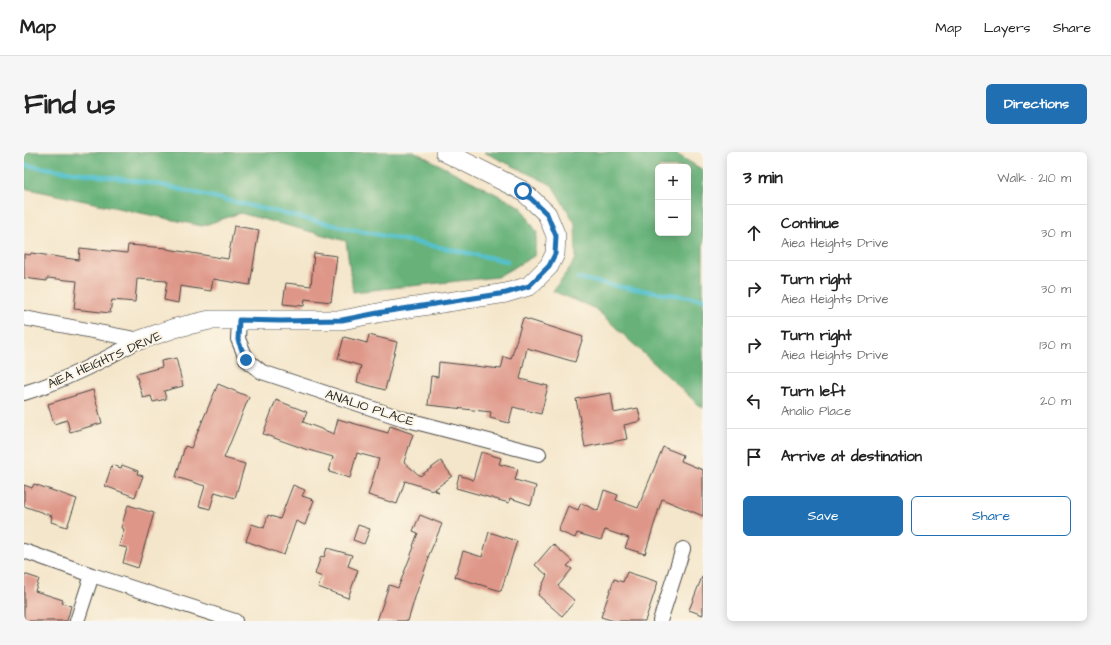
<!DOCTYPE html>
<meta charset="utf-8">
<style>
body{margin:0;font-family:"Architects Daughter",sans-serif;background:#f6f6f6;color:#222}
.controls{position:absolute;right:12px;top:12px;display:grid;overflow:hidden;border-radius:6px;box-shadow:0 2px 10px #0003}
.controls button{width:36px;height:36px;display:grid;place-items:center;padding:0;border:0;border-bottom:1px solid #e0e0e0;background:#fff;color:#222;font:20px sans-serif}
.stop{position:absolute;width:12px;height:12px;margin:-9px;border:3px solid #1f6fb2;border-radius:50%;background:#fff}
.stop.end{background:#1f6fb2;border-color:#fff;box-shadow:0 1px 4px #0008}
.list{margin:0;padding:0;list-style:none}
h2{display:flex;justify-content:space-between;align-items:center;height:52px;margin:0;padding:0 16px;font-size:17px}
h2 small{font-size:13px;font-weight:400;color:#767676}
.list li{display:grid;grid-template-columns:26px 1fr auto;gap:12px;align-items:center;box-sizing:border-box;height:56px;padding:0 16px;border-top:1px solid #e0e0e0}
.list b{display:block;font-size:15px;white-space:nowrap}
.list p{margin:0;font-size:13px;white-space:nowrap;color:#767676}
.list em{font-size:13px;font-style:normal;color:#767676}
.actions{display:flex;gap:8px;padding:12px 16px}
.actions a{flex:1;padding:9px 0;border:1px solid #1f6fb2;border-radius:6px;text-align:center;font-size:14px;color:#1f6fb2}
.actions .main{background:#1f6fb2;color:#fff}
.icon{flex:none;width:22px;height:22px;fill:none;stroke:currentColor;stroke-width:2;stroke-linecap:round;stroke-linejoin:round}
.map{position:relative;flex:none;width:679px;height:469px;overflow:hidden;border-radius:6px}
header{display:flex;align-items:center;gap:24px;box-sizing:border-box;height:56px;padding:0 20px;background:#fff;border-bottom:1px solid #e0e0e0}
header strong{font-size:19px}
nav{display:flex;gap:22px;margin-inline-start:auto;font-size:14px}
.intro{display:flex;align-items:center;justify-content:space-between;box-sizing:border-box;height:96px;padding:0 24px}
h1{margin:0;font-size:28px}
.button{padding:10px 18px;border-radius:6px;background:#1f6fb2;color:#fff;font-size:14px;font-weight:700}
main{display:flex;gap:24px;padding:0 24px}
aside{flex:1;background:#fff;border-radius:6px;box-shadow:0 2px 10px #0003}
.map>svg:first-child{display:block}
.forest{fill:#68b27a;stroke:#4a6e52;fill-rule:evenodd}
.lines{fill:none;stroke-linecap:round;stroke-linejoin:round}
.stream{stroke:#55c1ce;stroke-width:4.5}
.building{fill:#de9688}
.street-casing{stroke:#494743;stroke-width:16}
.secondary-casing{stroke:#494743;stroke-width:20}
.street{stroke:#fff;stroke-width:14}
.secondary{stroke:#fff;stroke-width:19}
.route{stroke:#1f6fb2;stroke-width:5}
.labels{text-anchor:middle;stroke-width:4;stroke-linejoin:round;paint-order:stroke}
.street-label{font-size:13px;fill:#2b2b2b;stroke:#fcf5e5}
</style>
<header>
<strong>Map</strong>
<nav><a>Map</a><a>Layers</a><a>Share</a></nav>
</header>
<div class="intro"><h1>Find us</h1><a class="button">Directions</a></div>
<main>
<div class="map">
<svg width="679" height="469" viewBox="0 0 679 469">
<rect width="100%" height="100%" fill="#fcf5e5"/>
<filter id="ink" filterUnits="userSpaceOnUse"><feTurbulence type="fractalNoise" baseFrequency=".025" numOctaves="2"/><feDisplacementMap in="SourceGraphic" scale="8" xChannelSelector="R" yChannelSelector="G"/><feConvolveMatrix kernelMatrix="1 2 1 2 8 2 1 2 1" color-interpolation-filters="sRGB"/></filter>
<filter id="wash" filterUnits="userSpaceOnUse"><feTurbulence type="fractalNoise" baseFrequency=".012" numOctaves="4" result="noise"/><feDisplacementMap in="SourceGraphic" scale="16" xChannelSelector="R" yChannelSelector="G"/><feGaussianBlur stdDeviation="0.9" result="paint"/><feColorMatrix in="noise" values="0 0 0 0 0 0 0 0 0 0 0 0 0 0 0 0 0 1.4 0 .05"/><feComposite in="paint" operator="in"/></filter>
<g filter="url(#wash)">
<rect width="100%" height="100%" fill="#f4e6cb"/>
<path class="forest" d="M0,0H391L497,55L513,81L510,104L473,125L329,140L322,89L216,61L178,74L0,36Z
M460,0H649L679,18V256L677,255L572,157L529,139L552,107L551,71L528,33ZM634,15H664V81H634Z"/>
<g class="lines">
<path class="stream" d="M0,13L133,32L331,78L483,109
M554,126L597,135L679,147"/>
</g>
<g id="blocks">
<path class="building" d="M210,74L235,78L226,133L189,127L187,139L156,134L154,151L140,148L143,129L113,127L111,150L88,148L86,161L50,157L53,129L23,126V129L0,126V102L6,103L7,101L55,108L56,96L103,101L104,93L143,96V97L204,107Z
M290,101L313,104L307,150L281,147L280,154L259,152L262,131L287,134Z
M499,166L559,185L551,210L503,196L496,227L524,234L517,262L489,255L485,271L466,266L467,260L404,253L407,224L414,225L415,210L477,217L480,205L487,207Z
M345,183L373,190L361,238L333,230L337,214L314,207L320,185L343,191Z
M152,206L159,234L140,239L142,247L129,250L127,244L119,246L112,222L138,215L137,209Z
M194,232L225,245L200,306L221,312L211,346L191,340L186,357L175,354L181,334L152,325L161,294L167,296Z
M69,238L78,271L46,280L43,268L30,272L24,252Z
M587,241L590,261L614,256L617,269L600,273L603,287L561,295L552,247Z
M252,248L283,260L279,270L310,282L314,267L364,281L366,274L389,282L380,310L396,324L417,309L428,324L411,337L415,340L381,329L373,352L344,343L355,307L333,301L326,326L305,320L309,305L281,297L239,282Z
M639,295L659,303L657,309L679,318V364L638,347L621,402L601,396L605,386L581,378L577,388L553,381L551,386L534,379L544,354L554,358L557,351L574,359L580,338L594,343L592,348L614,356Z
M457,300L477,306L475,312L494,317L491,328L512,334L507,353L486,346L485,351L432,336L435,323L449,328Z
M88,313L97,316L98,313L114,319L113,322L119,324L111,345L81,334Z
M10,332L53,347L43,375L27,370L28,364L0,354V333L8,336Z
M269,333L281,338L278,344L290,348L281,373L272,369L260,403L222,389L228,372L240,376L244,363L256,367Z
M104,353L130,361L114,416L99,411L103,396L95,394L100,377L97,376Z
M396,363L418,372L404,405L405,406L392,442L384,469H353L365,433L374,436L390,395L389,394L394,381L389,379Z
M334,373L346,377L340,392L329,388Z
M465,380L493,389L477,439L431,425L439,399L458,405Z
M529,392L548,409L543,414L548,417L534,434L551,449L538,464L514,443L523,423L511,413Z
M303,396L328,403L324,414L334,418L324,446L294,435L298,425L291,422L297,404L300,405Z
M603,420L634,430L621,469H590L577,465L590,427L599,430Z
M0,422L15,427L11,439L39,448L38,451L47,454L43,469H0Z
M678,425H679V463L665,458Z"/>
</g>
</g>
<g filter="url(#ink)">
<use href="#blocks" fill-opacity="0" stroke="#494743" stroke-width="1"/>
<g class="lines">
<g class="street-casing">
<path id="street" d="M0,166L116,188
M215,168L214,187L223,208L238,220L380,267L515,302
M0,241C41,229 79,208 116,188
M0,399L68,423L211,469
M53,469L68,423
M636,469L659,397"/>
</g>
<g class="secondary-casing">
<path id="secondary" d="M116,188L151,176L186,168H318L359,160L482,141L505,134L525,114L531,102L532,84L523,62L499,39L421,0"/>
</g>
<use href="#street" class="street"/>
<use href="#secondary" class="secondary"/>
</g>
</g>
<g class="lines" filter="url(#ink)">
<path class="route" d="M222,208L214,188L215,168L256,169L318,168L359,160L482,141L505,134L525,114L531,102L532,84L523,62L499,39"/>
</g>
<g class="labels">
<g class="street-label">
<text transform="translate(80 207) rotate(-24)" y="5">AIEA HEIGHTS DRIVE</text>
<text transform="translate(346 255) rotate(18)" y="5">ANALIO PLACE</text>
</g>
</g>
</svg>
<div class="controls">
<button>+</button>
<button>−</button>
</div>
<div class="stop" style="left:499px;top:39px"></div>
<div class="stop end" style="left:222px;top:208px"></div>
</div>
<aside>
<h2>3 min<small>Walk · 210 m</small></h2>
<ul class="list">
<li><svg class="icon" aria-label="ahead" viewBox="0 0 24 24"><path d="M12 20V5M6 11l6-6 6 6"/></svg><div><b>Continue</b><p>Aiea Heights Drive</p></div><em>30 m</em></li>
<li><svg class="icon" aria-label="right" viewBox="0 0 24 24"><path d="M7 20v-9h11M14 6l5 5-5 5"/></svg><div><b>Turn right</b><p>Aiea Heights Drive</p></div><em>30 m</em></li>
<li><svg class="icon" aria-label="right" viewBox="0 0 24 24"><path d="M7 20v-9h11M14 6l5 5-5 5"/></svg><div><b>Turn right</b><p>Aiea Heights Drive</p></div><em>130 m</em></li>
<li><svg class="icon" aria-label="left" viewBox="0 0 24 24"><path d="M17 20v-9H6M10 6l-5 5 5 5"/></svg><div><b>Turn left</b><p>Analio Place</p></div><em>20 m</em></li>
<li><svg class="icon" aria-label="arrive" viewBox="0 0 24 24"><path d="M6 21V4h12l-3 4 3 4H6"/></svg><div><b>Arrive at destination</b></div></li>
</ul>
<div class="actions"><a class="main">Save</a><a>Share</a></div>
</aside>
</main>
